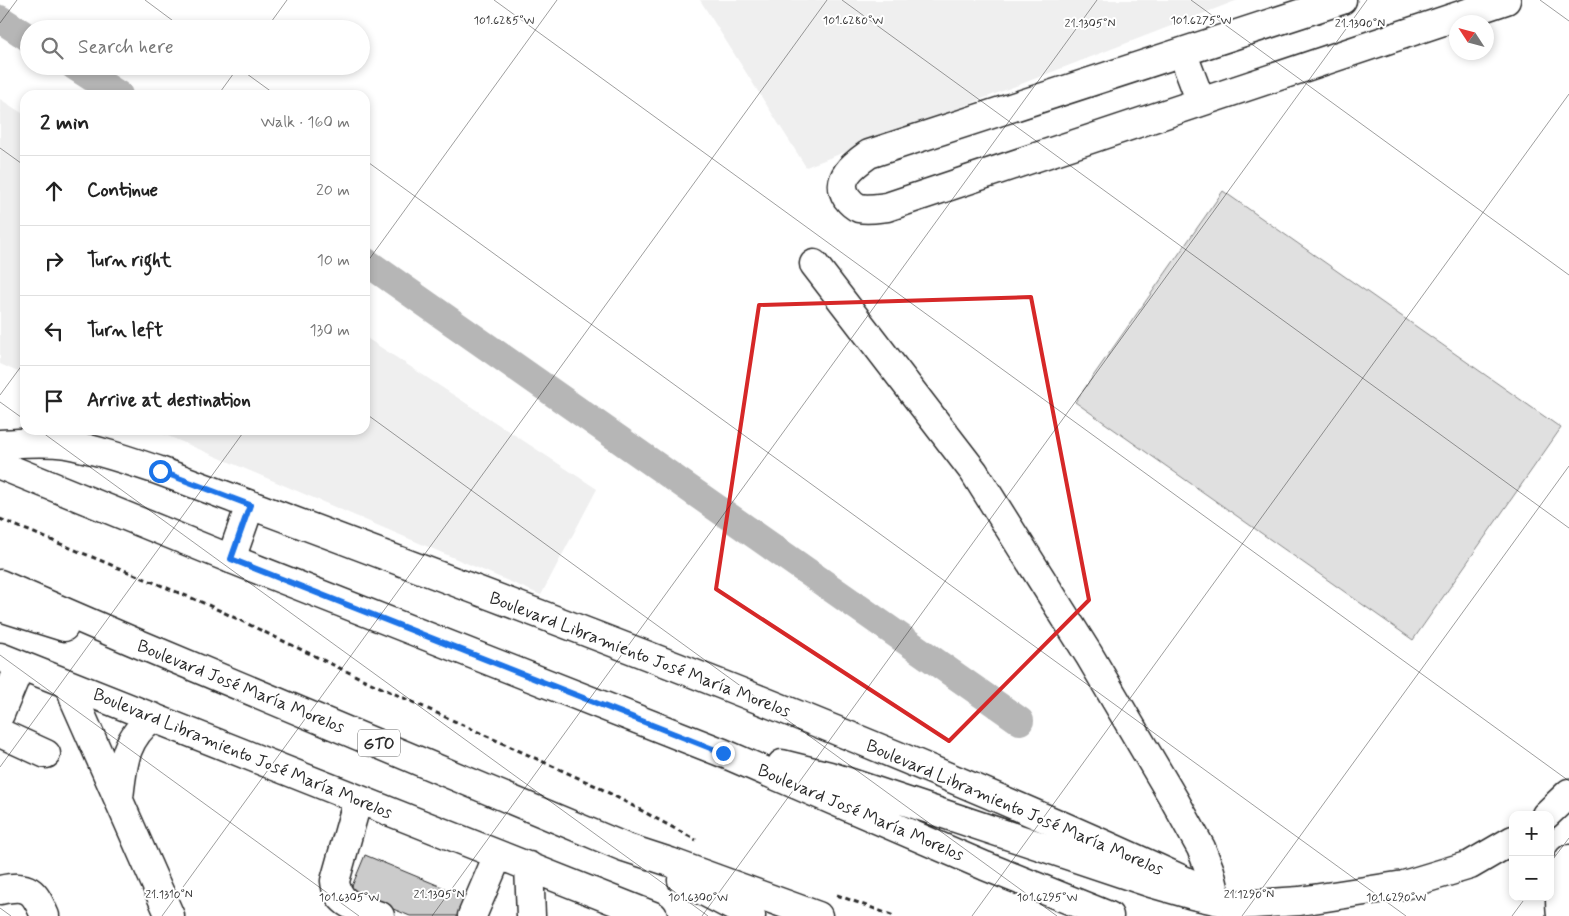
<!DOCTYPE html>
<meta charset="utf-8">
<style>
body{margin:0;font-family:Mynerve,sans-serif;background:#f2f2f2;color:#222}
.controls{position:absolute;right:15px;bottom:15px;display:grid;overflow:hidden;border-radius:10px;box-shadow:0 2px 8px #0003}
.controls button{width:45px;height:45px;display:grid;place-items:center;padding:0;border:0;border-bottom:1px solid #e0e0e0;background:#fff;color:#222;font:25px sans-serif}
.compass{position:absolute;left:1449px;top:15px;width:45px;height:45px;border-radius:50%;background:#fff;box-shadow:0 2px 8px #0003;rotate:306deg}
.stop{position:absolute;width:15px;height:15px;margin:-11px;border:4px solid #1a73e8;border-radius:50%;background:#fff}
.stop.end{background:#1a73e8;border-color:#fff;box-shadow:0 1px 5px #0008}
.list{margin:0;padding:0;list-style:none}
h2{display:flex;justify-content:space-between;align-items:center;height:65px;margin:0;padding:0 20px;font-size:21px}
h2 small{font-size:16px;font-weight:400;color:#767676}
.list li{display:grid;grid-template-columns:32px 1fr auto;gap:15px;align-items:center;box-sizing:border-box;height:70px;padding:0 20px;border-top:1px solid #e0e0e0}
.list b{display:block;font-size:19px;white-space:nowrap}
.list em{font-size:16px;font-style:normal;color:#767676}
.icon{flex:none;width:28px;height:28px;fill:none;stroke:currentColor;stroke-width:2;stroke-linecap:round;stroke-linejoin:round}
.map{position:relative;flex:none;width:1569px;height:916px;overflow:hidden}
.search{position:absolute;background:#fff;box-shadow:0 2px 8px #0003;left:20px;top:20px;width:350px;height:55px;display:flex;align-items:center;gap:12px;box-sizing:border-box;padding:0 18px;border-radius:28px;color:#767676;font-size:19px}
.panel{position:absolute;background:#fff;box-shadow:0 2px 8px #0003;left:20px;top:90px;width:350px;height:345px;border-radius:15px}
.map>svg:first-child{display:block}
.built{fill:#efefef}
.green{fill:#e0e0e0;stroke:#868686}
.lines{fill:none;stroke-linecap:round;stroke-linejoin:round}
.canal{stroke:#b6b6b6;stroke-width:28}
.building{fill:#cbcbcb;stroke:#2b2b2b}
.minor-casing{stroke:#2b2b2b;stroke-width:31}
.major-casing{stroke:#2b2b2b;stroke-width:31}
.path{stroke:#2b2b2b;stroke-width:3;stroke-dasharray:5 4;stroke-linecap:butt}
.minor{stroke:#fff;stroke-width:28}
.major{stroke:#fff;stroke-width:28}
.route{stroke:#1a73e8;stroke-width:6}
.marked{fill:none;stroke:#d62828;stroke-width:4;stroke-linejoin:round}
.ticks{fill:none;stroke:#2b2b2b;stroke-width:1;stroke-opacity:0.45}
.labels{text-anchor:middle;stroke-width:4;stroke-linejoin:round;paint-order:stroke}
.shield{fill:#fff;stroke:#6b6b6b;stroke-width:1}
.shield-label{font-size:16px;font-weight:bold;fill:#2b2b2b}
.street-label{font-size:18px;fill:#2b2b2b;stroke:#fff}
.ticks-label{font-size:12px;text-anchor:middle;fill:#2b2b2b;stroke:#fff;stroke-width:4;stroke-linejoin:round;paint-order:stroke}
</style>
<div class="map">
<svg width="1569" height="916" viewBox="0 0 1569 916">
<rect width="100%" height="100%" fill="#fff"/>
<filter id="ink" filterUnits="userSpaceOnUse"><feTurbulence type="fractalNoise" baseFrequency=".02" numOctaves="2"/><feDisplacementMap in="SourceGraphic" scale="10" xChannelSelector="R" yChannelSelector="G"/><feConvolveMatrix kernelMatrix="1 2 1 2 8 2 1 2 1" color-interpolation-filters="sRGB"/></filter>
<g filter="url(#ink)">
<path class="built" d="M700,0H1238L806,167Z
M0,99L25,115V375L0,364Z
M365,337L597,489L541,595L154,430H365Z"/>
<path class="green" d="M1223,191L1561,428L1413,640L1075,402Z"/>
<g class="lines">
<path class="canal" d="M0,19L29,38
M74,66L119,95
M365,261L1020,721"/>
</g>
<path class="building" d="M365,855L466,897L458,916H410L350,891Z"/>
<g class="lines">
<g class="minor-casing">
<path id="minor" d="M1342,0L869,154C855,164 834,178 847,198C850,202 854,206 859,208C868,210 878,208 887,207L1506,0
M1182,52L1201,102
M814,264L974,472L1089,655L1175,801L1201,848L1210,871L1217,900
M0,444C22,443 45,441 66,444C99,450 130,461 160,471C512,603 864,732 1205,890
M231,559L250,505
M0,657L653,916
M70,685L75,701L170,916
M0,714L20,666
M0,733L46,754
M119,798C123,764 124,739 153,717
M358,799L335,881C337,906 360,908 380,916
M529,866L531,916
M0,890C29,884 34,890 45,916
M472,916L498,855"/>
</g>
<g class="major-casing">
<path id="major" d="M0,465L231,559L723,753L985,866L1109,916
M0,584L132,641L624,847L670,862L818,916
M0,607L64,627
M782,764L830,776L1151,883L1193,895L1238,905L1300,901L1404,885L1470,865L1513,840
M1546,815L1569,793
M682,880L751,916
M1561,916C1559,896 1559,877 1569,859"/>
</g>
<path class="path" d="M0,519L206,604L371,683L596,786L696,840
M837,895L894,916"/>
<use href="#minor" class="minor"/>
<use href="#major" class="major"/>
</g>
</g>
<g class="lines" filter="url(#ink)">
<path class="route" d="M160,471L250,505L231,559L723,753"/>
</g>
<path class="marked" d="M1031,297L1089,600L949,741L716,589L759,305Z"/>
<path class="ticks" d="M145,0L184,29M494,0L1569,781M842,0L1569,528M1191,0L1569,275M1540,0L1569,21M0,23L17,0M266,29L287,0M236,66L276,95M218,95L239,66M0,148L25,166M365,160L1406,916M365,265L557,0M0,395L25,361M0,402L25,420M365,413L1057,916M39,430L708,916M0,655L359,916M0,767L245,430M1550,863L1569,838M0,908L11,916M162,916L827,0M432,916L1097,0M702,916L1367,0M972,916L1569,94M1242,916L1569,466M1512,916L1526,897"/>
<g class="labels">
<rect class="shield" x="358" y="729.5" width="42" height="27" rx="4"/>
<g class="shield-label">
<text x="379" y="749">GTO</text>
</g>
<g class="street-label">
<text transform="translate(640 654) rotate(21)" y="6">Boulevard Libramiento José María Morelos</text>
<text transform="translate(241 686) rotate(22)" y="6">Boulevard José María Morelos</text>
<text transform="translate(243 753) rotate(22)" y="6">Boulevard Libramiento José María Morelos</text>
<text transform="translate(1015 807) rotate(23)" y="6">Boulevard Libramiento José María Morelos</text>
<text transform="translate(861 812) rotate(23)" y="6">Boulevard José María Morelos</text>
</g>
</g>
<g class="ticks-label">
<text x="504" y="24">101.6285°W</text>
<text x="853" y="24">101.6280°W</text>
<text x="1201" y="24">101.6275°W</text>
<text x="1090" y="27">21.1305°N</text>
<text x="1360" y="27">21.1300°N</text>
<text x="169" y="898">21.1310°N</text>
<text x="439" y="898">21.1305°N</text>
<text x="1249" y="898">21.1290°N</text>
<text x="349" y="901">101.6305°W</text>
<text x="698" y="901">101.6300°W</text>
<text x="1047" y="901">101.6295°W</text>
<text x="1396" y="901">101.6290°W</text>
</g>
</svg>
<div class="controls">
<button>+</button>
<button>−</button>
</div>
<svg class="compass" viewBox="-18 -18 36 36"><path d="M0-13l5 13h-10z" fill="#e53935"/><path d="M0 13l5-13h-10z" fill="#767676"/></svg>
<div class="stop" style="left:160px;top:471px"></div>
<div class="stop end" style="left:723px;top:753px"></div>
<div class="search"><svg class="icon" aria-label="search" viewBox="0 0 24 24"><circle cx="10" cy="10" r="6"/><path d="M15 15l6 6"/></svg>Search here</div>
<section class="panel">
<h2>2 min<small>Walk · 160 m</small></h2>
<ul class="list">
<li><svg class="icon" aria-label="ahead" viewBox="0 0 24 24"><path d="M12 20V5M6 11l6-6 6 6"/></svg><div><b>Continue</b></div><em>20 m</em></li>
<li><svg class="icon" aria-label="right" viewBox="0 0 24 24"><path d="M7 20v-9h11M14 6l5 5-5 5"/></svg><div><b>Turn right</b></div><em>10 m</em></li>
<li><svg class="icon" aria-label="left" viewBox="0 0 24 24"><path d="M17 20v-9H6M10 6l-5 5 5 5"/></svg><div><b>Turn left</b></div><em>130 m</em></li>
<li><svg class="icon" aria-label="arrive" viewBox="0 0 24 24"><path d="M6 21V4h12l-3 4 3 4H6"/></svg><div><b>Arrive at destination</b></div></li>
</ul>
</section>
</div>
